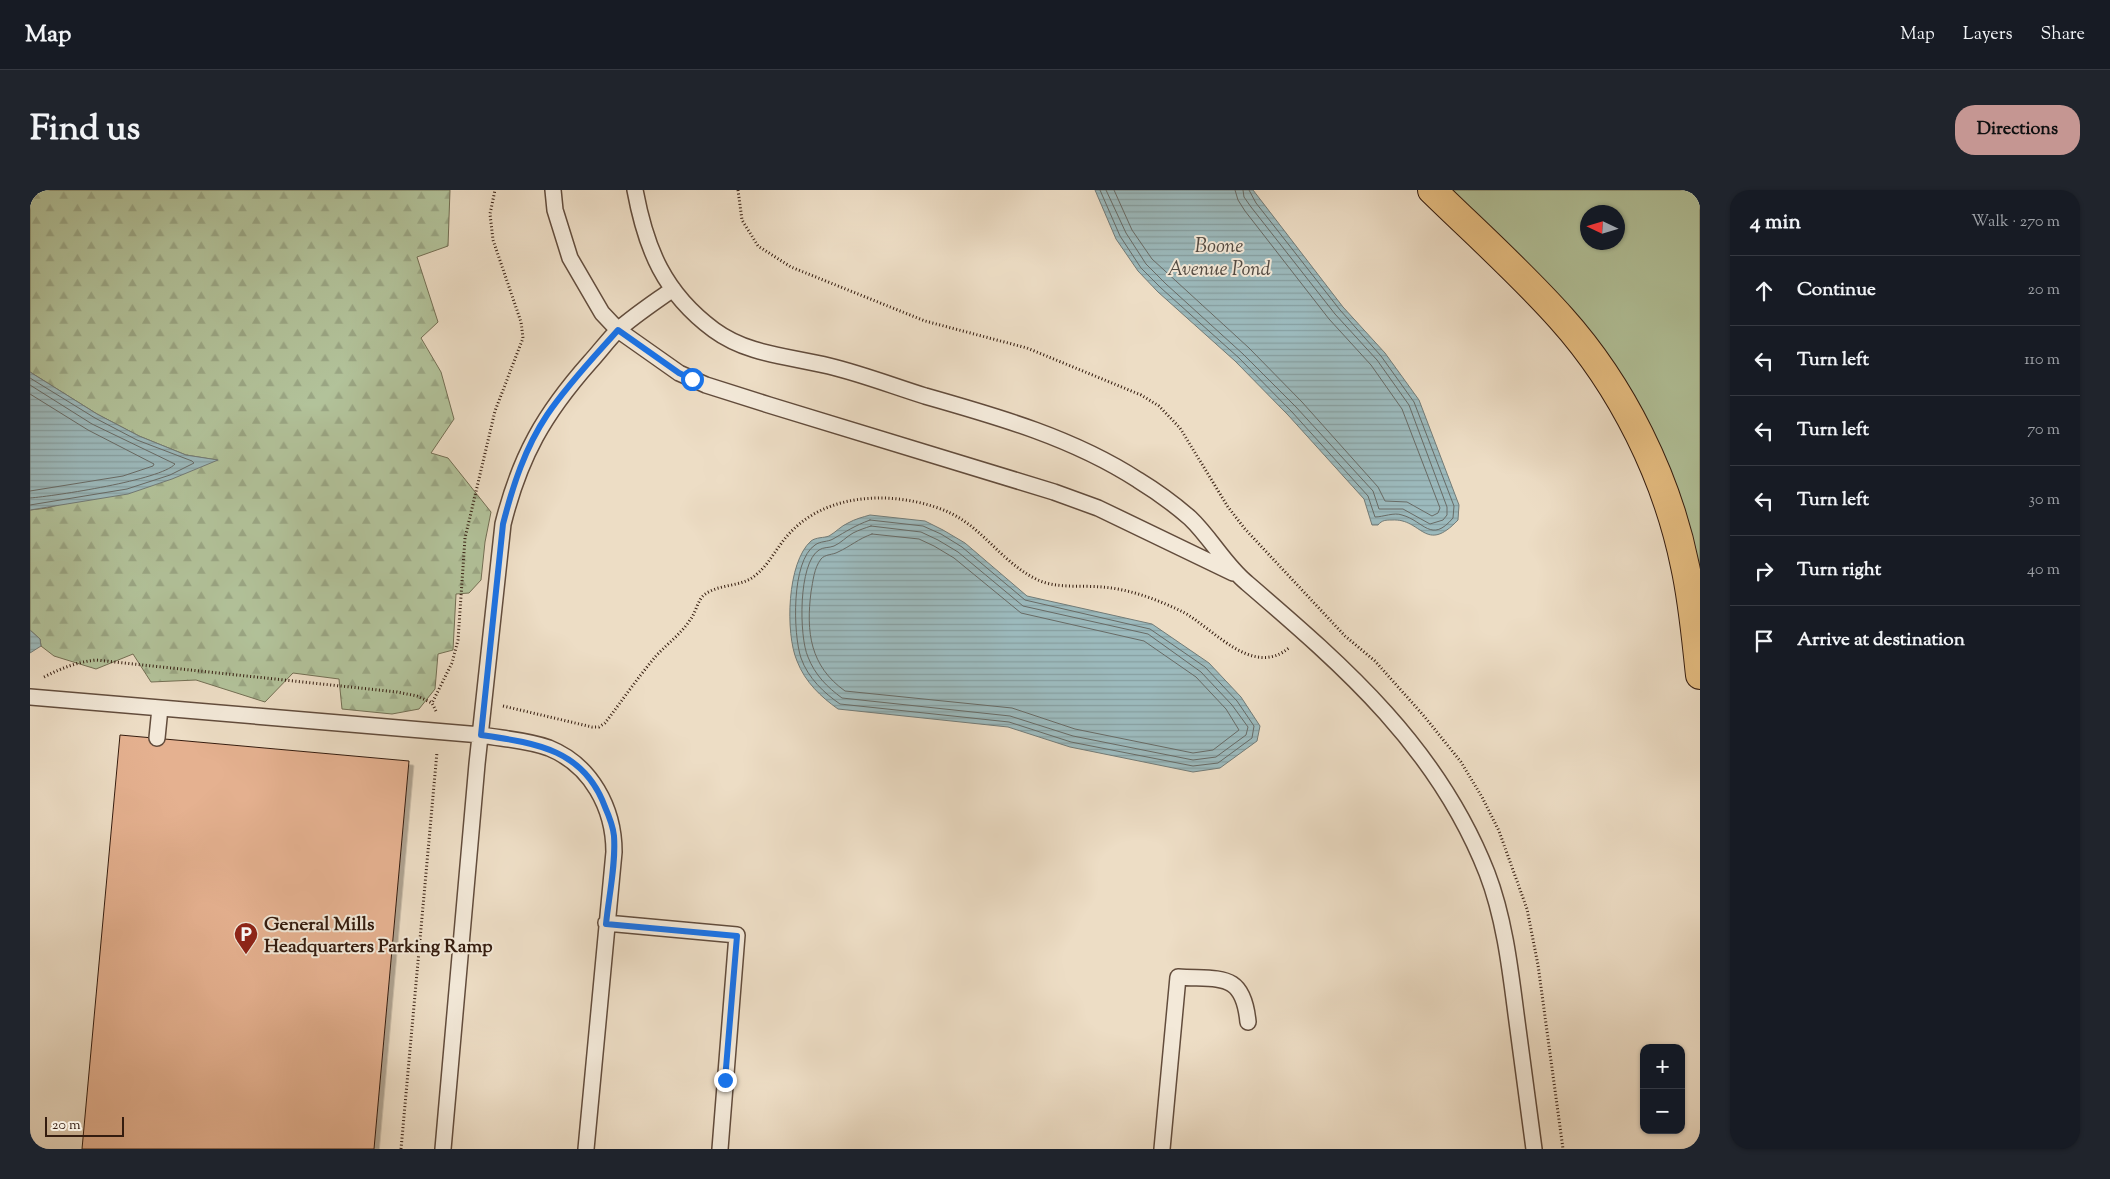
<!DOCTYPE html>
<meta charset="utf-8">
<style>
body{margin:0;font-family:"Sorts Mill Goudy",serif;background:#20242c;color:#f1f3f6}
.controls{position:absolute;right:15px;bottom:15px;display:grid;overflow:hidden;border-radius:10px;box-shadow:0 1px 4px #0004}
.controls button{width:45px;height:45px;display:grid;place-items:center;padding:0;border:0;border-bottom:1px solid #363941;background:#171b24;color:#f1f3f6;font:25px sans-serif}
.compass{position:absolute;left:1550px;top:15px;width:45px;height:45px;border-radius:50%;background:#171b24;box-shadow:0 1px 4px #0004;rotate:274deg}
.scale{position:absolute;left:15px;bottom:12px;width:79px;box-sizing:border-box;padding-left:5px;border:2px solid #341c0f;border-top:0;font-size:14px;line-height:18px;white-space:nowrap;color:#341c0f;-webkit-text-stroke:4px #f3e9d9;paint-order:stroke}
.stop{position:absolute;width:15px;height:15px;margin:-11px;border:4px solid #1a73e8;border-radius:50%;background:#fff}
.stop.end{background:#1a73e8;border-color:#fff;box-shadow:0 1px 5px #0008}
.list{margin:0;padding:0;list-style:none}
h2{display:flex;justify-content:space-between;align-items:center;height:65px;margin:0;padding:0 20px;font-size:21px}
h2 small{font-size:16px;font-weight:400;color:#9ea1a6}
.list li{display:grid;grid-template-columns:32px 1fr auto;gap:15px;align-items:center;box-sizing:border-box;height:70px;padding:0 20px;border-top:1px solid #363941}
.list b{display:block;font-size:19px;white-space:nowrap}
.list em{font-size:16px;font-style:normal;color:#9ea1a6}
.icon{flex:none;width:28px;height:28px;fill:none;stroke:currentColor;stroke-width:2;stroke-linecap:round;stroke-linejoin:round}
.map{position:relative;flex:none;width:1670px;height:959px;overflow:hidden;border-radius:20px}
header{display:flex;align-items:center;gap:30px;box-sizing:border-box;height:70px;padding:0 25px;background:#171b24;border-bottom:1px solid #363941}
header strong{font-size:24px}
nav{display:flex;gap:28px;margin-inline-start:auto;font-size:18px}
.intro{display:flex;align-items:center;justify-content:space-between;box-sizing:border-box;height:120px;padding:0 30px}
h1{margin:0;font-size:35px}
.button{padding:12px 22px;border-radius:20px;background:#c59692;color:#111;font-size:18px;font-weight:700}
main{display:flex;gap:30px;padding:0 30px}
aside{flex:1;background:#171b24;border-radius:20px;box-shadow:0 1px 4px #0004}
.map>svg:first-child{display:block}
.grass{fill:#b2c29a;stroke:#736f54;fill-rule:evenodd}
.forest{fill:url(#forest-firs);stroke:#736f54}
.water{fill:url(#water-rules);stroke:#727b77}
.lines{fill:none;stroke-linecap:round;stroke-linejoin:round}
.shore{stroke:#686b66;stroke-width:1}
.building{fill:#e5b190;stroke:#341c0f;filter:url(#shadow)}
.lane-casing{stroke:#624c3c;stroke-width:18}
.highway-casing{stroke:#341c0f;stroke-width:30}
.path{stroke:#341c0f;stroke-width:3;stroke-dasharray:1 2.5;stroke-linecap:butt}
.lane{stroke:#f3e9d9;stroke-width:15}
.highway{stroke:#e6be82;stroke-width:28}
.route{stroke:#1a73e8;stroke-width:6}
.labels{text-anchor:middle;stroke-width:4;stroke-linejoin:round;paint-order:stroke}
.poi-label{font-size:19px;font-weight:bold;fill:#341c0f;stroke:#f3e9d9;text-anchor:start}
.water-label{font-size:20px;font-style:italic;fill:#534b43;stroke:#f3e9d9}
</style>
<header>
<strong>Map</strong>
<nav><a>Map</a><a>Layers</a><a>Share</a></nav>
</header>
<div class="intro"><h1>Find us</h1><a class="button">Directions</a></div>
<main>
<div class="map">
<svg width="1670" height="959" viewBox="0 0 1670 959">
<defs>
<pattern id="forest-firs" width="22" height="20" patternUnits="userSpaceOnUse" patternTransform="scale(1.25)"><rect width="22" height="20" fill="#b2c29a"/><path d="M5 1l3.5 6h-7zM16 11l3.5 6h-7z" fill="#9aa684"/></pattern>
<pattern id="water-rules" width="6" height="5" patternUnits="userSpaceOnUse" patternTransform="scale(1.25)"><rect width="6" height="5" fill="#9cbabd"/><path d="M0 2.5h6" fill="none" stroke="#879fa1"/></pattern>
<filter id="shadow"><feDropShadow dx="4.5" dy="4.5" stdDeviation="0" flood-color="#0004"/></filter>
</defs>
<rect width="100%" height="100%" fill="#edddc5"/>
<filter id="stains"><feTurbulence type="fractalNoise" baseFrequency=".004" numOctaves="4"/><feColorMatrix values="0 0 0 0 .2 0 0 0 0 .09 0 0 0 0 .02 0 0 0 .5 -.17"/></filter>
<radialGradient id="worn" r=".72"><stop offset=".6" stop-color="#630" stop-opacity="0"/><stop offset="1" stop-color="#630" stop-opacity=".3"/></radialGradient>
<path class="grass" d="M1419,0H1670V410L1638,283ZM1558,22H1588V52H1558Z"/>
<path class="forest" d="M0,0H420L418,56L387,67L408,132L391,148L411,182L424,229L401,263L418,268L461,322L455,352L451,390L439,403L426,404L423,460L408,464L405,499L389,519L362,524L312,519L309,489L263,483L235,512L166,490L121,492L103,464L66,479L24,466L11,456L10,449L0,440V320L17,318L187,270L156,265L109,246L67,224L0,182Z"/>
<path class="water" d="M1065,0H1223L1313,117L1355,163L1389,210L1429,315L1428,330C1395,365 1392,328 1362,330C1356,330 1352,330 1348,335H1342L1334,309L1258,225L1205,171L1128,102L1108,81L1086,49Z
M0,182L67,224L109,246L156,265L188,270L142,289L98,304L0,320Z
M840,325L895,331L913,340L935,353L997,406L1122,434L1179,473L1211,507L1230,536L1227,551L1190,578L1163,582L1040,557L978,537L808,519C791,507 775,492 767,471C755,443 757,372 781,351C786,347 794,348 799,346C806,342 811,336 818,333C825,329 833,327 840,325Z
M0,440L10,449L11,456L0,463Z"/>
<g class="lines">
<path class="shore" d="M1070,0L1090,46L1111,78L1131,98L1209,168L1262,222L1338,306L1345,327C1353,327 1364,322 1372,325C1394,331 1401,354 1423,328L1424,316L1384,212L1351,166L1310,120L1226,13L1219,0
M1076,0L1096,43L1116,74L1136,94L1213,164L1266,217L1343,301L1349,319H1373L1400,334L1413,330L1417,325V317L1379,215L1347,170L1305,124L1221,17L1214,7L1213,0
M1084,0L1102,40L1122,69L1219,158L1272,212L1348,297L1355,311L1377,312L1402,326L1408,323L1410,318L1372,219L1341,175L1299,129L1215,21L1208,10L1205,0
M0,188L65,228L107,250L162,271L164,273L140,285L97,299L0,315
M0,195L62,234L145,274C131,290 25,306 0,308
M0,204L58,240L124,274L123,276L93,286L0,301
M840,330L893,336L911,344L932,357L995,410L1120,439L1175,477L1207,511L1224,536L1222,548L1188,573L1163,576L1041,552L979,532L810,514C794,503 778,488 771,468C763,444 761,371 785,355C790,351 798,352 803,349C817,341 824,336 840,330Z
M841,336L891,342L908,350L928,362L993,416L1118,444L1171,482L1202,515L1218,537L1216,545L1186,567L1163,570L1043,546L980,526L812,508C797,497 785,485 778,467C769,447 768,373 789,360C793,357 799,358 804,356C811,353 816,347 823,343C829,340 835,338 841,336Z
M842,344L889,349L904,356L924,368L991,423L1114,451L1166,487L1196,519L1209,540L1183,560L1163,563L1045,539L982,518L815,501C780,476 776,442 781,402C783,391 784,378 791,369C795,364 803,365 808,362C821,356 828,349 842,344Z"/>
</g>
<path class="building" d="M90,545L379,571L344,959H52Z"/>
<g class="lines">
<g class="lane-casing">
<path id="lane" d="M523,0L525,20L540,68L572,123L588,140L649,183L676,195L739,215L1024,302L1068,318L1203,383
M605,0C616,59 634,103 684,140C718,165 759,166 799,176C832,184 863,196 895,206C969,227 1043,248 1108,290C1126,301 1145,315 1160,328C1181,348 1195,375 1217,393C1316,478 1408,558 1457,683C1474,727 1480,777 1486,824C1492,869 1498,914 1504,959
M0,507L451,545C474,549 497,550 519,558C561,575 584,618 584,662L556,959
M127,548L130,518
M576,733L707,745L690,959
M413,959L447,574L473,334C490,266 514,224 560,172C570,161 578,150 588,140C605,125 625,112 643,99
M1132,959L1148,787C1190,790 1213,781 1218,832"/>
</g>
<g class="highway-casing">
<path id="highway" d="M1402,0C1445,42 1491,83 1531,128C1592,196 1637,287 1655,376C1663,412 1666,449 1670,485"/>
</g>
<path class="path" d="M708,0L712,30L728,56L761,77L895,131L997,158L1111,205L1129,216L1150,238L1198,317L1215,339L1315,446L1345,471L1394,526L1431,572L1452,607L1469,641L1497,719L1508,775L1533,959
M14,487C32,478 47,472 66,470L367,502L387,506L402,513
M473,516L562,537H569L575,533C592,511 608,487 626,466C637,454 651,444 660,430C666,423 667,411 674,405C689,393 712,398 727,384C740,373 747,357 758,345C794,304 857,301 905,317C951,331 966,369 1006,389C1025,399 1051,395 1072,397C1099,399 1126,409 1151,421C1182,436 1222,490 1260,457
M406,521L402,513L422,473L428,450L435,348L465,221L493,148L491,132L463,50L460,24L465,0
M371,959L407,562"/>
<use href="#lane" class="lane"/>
<use href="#highway" class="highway"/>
</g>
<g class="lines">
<path class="route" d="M662,189L649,183L588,140C564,167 538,194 517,225C495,258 483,295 473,334L451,545C505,553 554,559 575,617C579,626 583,636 584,646C586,674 579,705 576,734L707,746L695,890"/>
</g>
<defs>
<g id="parking-pin" transform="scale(1.25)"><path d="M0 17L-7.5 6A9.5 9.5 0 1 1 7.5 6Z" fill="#8f2418" stroke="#f3e9d9"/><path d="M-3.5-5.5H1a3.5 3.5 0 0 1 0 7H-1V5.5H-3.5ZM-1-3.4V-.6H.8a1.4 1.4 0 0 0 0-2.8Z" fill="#fff"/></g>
</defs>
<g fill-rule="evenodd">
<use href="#parking-pin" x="216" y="744"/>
</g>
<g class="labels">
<g class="poi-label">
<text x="234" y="740">General Mills<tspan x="234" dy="22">Headquarters Parking Ramp</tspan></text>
</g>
<g class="water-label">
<text x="1189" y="62">Boone<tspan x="1189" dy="23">Avenue Pond</tspan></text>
</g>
</g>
<rect width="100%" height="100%" filter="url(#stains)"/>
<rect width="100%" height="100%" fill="url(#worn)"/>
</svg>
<div class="controls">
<button>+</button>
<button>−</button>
</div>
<svg class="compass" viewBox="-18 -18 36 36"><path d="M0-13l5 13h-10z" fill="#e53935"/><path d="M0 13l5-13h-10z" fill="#9ea1a6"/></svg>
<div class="scale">20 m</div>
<div class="stop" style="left:662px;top:189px"></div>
<div class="stop end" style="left:695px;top:890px"></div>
</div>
<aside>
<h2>4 min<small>Walk · 270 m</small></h2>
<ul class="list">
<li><svg class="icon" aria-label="ahead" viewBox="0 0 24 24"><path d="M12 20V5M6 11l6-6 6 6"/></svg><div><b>Continue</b></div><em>20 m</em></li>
<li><svg class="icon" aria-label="left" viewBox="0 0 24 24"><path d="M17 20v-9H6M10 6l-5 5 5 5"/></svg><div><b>Turn left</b></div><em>110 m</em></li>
<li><svg class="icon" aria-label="left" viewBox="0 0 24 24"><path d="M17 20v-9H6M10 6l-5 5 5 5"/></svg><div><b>Turn left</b></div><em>70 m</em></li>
<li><svg class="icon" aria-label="left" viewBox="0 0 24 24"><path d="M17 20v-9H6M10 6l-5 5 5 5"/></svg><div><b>Turn left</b></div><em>30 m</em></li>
<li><svg class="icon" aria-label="right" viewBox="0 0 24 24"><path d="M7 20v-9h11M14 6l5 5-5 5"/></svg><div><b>Turn right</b></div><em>40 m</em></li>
<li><svg class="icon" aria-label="arrive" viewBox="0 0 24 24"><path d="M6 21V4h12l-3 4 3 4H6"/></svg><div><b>Arrive at destination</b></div></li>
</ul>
</aside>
</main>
